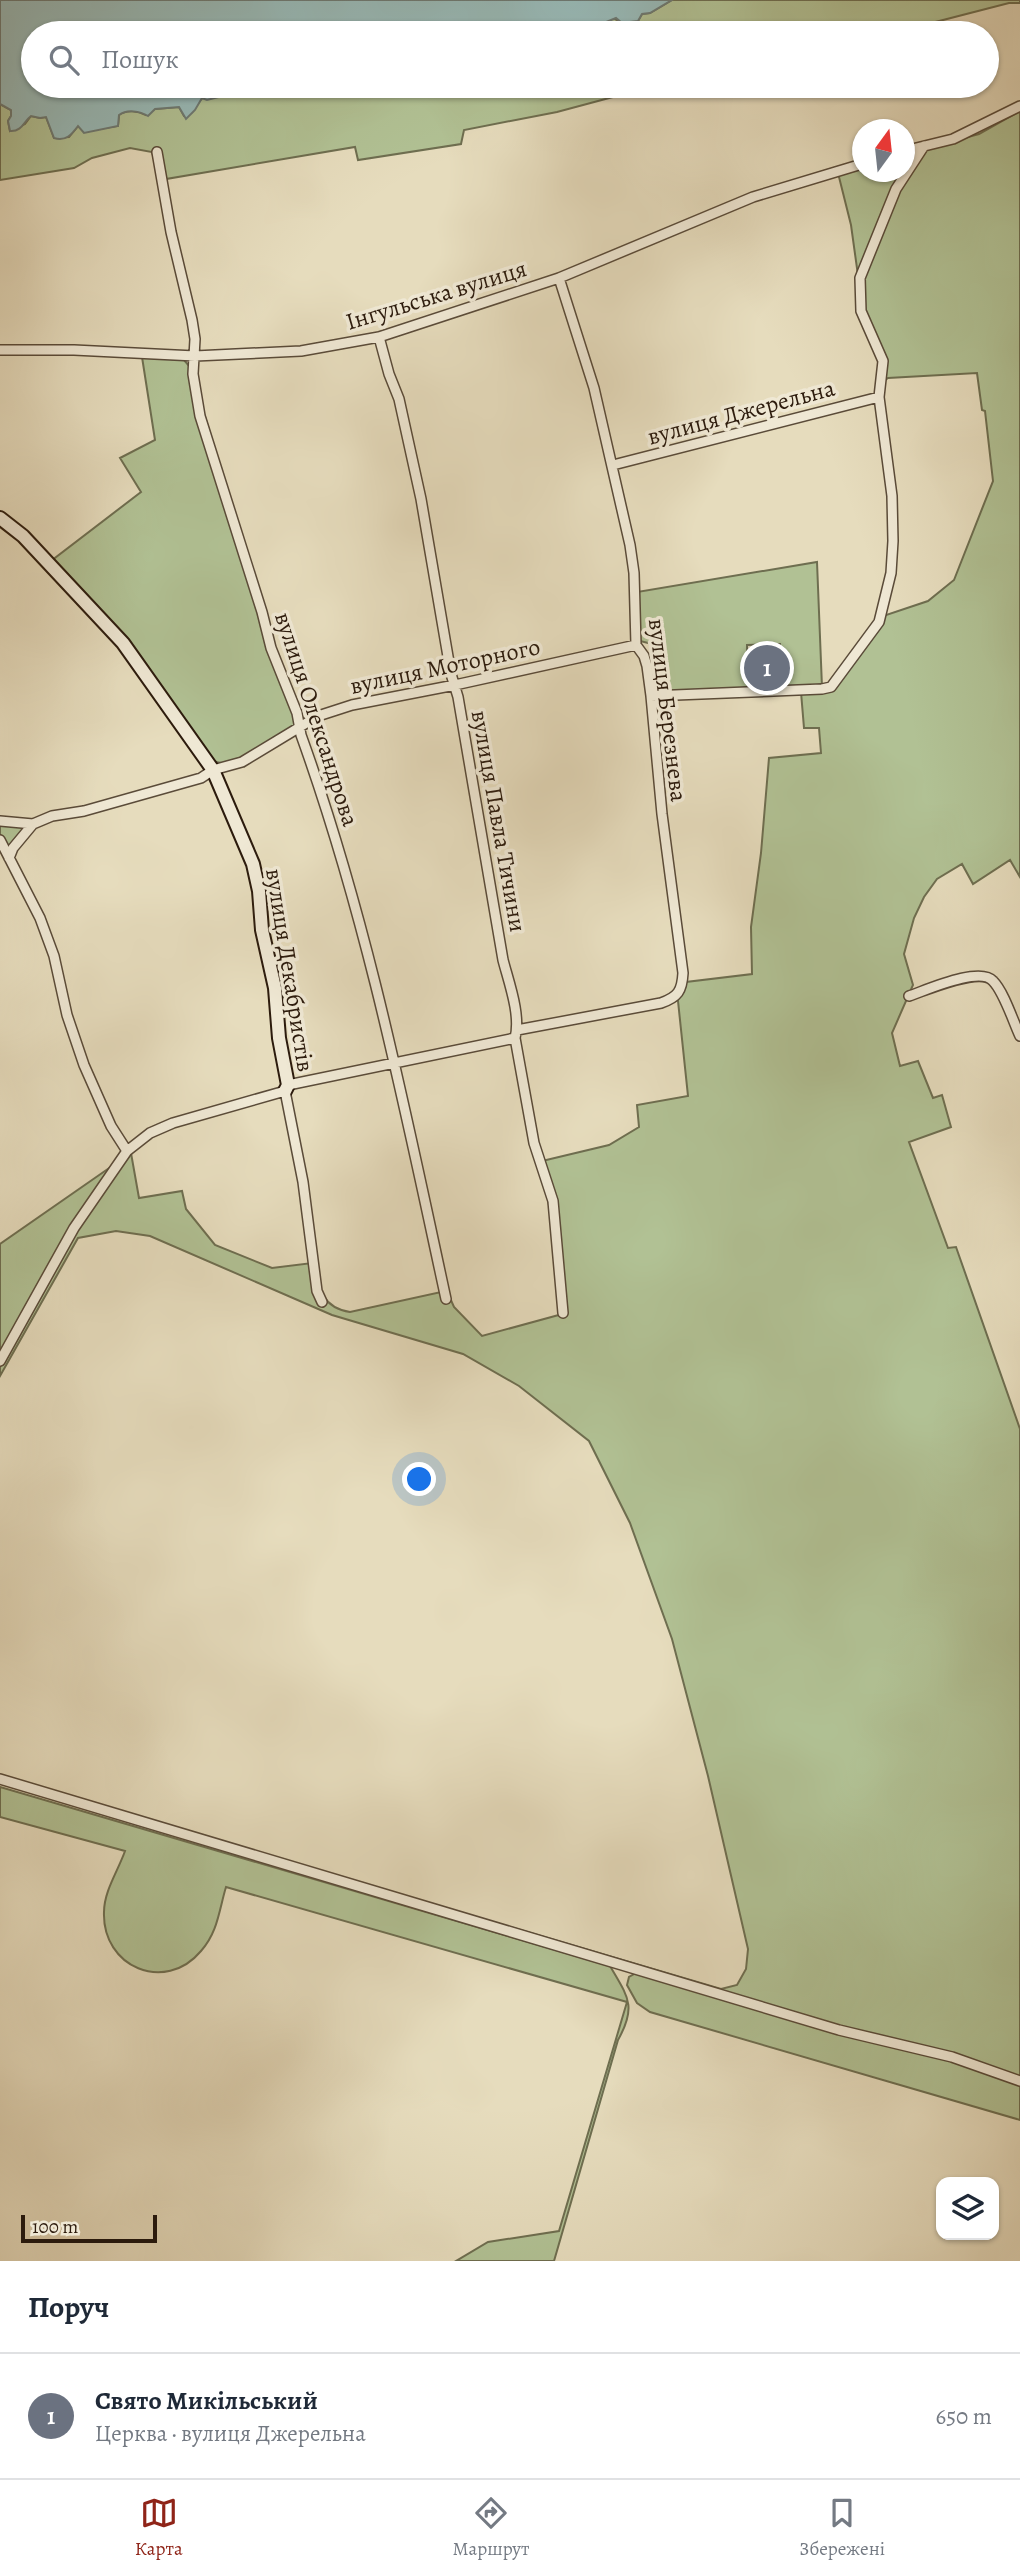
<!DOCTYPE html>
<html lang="uk">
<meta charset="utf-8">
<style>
body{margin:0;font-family:Alegreya,serif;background:#f2f2f3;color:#1f2937}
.controls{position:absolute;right:21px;bottom:21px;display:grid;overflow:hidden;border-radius:14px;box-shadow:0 2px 5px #0004}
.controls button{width:63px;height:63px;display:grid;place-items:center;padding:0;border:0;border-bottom:2px solid #e0e1e3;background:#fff;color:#1f2937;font:35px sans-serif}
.compass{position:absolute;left:852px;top:119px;width:63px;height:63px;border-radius:50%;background:#fff;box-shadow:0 2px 5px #0004;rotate:15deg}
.scale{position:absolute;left:21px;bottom:18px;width:136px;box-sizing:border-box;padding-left:7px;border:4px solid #2c1b0d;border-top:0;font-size:19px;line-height:24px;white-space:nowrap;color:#2c1b0d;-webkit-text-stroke:5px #efe8d4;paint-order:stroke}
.you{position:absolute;left:420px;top:1480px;width:24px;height:24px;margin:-18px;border:5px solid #fff;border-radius:50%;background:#1a73e8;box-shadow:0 0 0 10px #1a73e833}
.badge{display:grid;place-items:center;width:46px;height:46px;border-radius:50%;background:#8f2418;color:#fff;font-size:23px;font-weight:700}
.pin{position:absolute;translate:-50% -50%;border:4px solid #fff;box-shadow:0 2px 7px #0006}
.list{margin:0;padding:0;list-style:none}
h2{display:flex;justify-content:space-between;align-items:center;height:91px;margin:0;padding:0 28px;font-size:30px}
h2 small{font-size:23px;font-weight:400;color:#747a83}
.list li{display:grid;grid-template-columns:46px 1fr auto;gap:21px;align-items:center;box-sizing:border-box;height:126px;padding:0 28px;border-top:2px solid #e0e1e3}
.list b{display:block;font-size:26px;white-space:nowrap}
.list p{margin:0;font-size:23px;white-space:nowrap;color:#747a83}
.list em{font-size:23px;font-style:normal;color:#747a83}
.icon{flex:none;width:38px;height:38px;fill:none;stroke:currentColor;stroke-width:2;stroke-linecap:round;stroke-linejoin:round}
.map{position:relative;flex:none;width:1020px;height:2261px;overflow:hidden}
.search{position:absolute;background:#fff;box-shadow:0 2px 5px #0004;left:21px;right:21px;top:21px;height:77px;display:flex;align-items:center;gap:18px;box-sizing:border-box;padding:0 24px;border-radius:38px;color:#747a83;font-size:26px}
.sheet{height:217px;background:#fff}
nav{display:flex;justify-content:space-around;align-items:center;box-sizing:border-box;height:98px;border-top:2px solid #e0e1e3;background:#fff;font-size:19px;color:#747a83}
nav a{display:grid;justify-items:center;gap:4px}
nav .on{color:#8f2418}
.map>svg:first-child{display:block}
.green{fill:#b1c194;stroke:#6e6e50;stroke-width:2}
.water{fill:#98bab8;stroke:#6d7a74;stroke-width:2}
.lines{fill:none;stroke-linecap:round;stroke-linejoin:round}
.street-casing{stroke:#5a4b39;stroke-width:12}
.secondary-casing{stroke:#2c1b0d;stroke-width:16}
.street{stroke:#efe8d4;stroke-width:9}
.secondary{stroke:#efe8d4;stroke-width:12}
.labels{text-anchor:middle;stroke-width:7;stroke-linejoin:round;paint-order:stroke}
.street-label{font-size:24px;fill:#2c1b0d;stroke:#efe8d4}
</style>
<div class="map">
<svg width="1020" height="2261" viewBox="0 0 1020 2261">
<rect width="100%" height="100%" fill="#e6dcbd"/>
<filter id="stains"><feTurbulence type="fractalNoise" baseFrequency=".00286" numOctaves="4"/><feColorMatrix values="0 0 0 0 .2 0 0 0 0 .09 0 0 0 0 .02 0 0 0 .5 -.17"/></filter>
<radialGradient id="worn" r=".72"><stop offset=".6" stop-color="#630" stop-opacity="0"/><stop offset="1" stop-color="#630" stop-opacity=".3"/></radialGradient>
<path class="green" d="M672,0H1020V3H1009L916,27L908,33H592L591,30L593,24H602L613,18L622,23L638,21L642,14L650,13Z
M220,86H331L345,89L348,86H654L557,112L464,130L461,144L358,160L355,147L160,180L152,152L130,148L92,158L74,168L0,180V104L11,110V116L8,121L10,131L25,124L31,116L40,118L46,117L54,138L69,137L78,126L92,130L118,126L119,115C126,109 138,111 146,115L155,109L179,107L184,116C194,115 196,105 202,98L209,99L220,95Z
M1020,111V877L1010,860L973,884L962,864L937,879L924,897L914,918L904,954L913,985L892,1033L900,1066L918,1061L933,1098L942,1095L951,1127L909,1142L948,1248L956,1247L1020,1429V2079L829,2027L0,1777L721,1989L737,1985L746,1969L748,1949L708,1776L672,1639L630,1523L589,1441L519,1386L463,1354L332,1315L150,1236L116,1231L78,1238L0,1376V1365L76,1231L131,1153L139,1198L182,1191L186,1209L215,1245L272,1268L312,1263C318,1287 322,1308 350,1312L441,1292L450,1298L454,1307L482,1336L566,1313L542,1161L609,1145L639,1127L637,1105L688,1096L678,1001L674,1000L686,982L752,974L751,927L761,853L769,758L821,753L819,728H804L801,692L832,688L883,616L928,601L954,580L993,481L985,411L982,410L977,373L888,378L884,381L881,361L865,326L851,225L838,173L862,166V172H904L905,154L979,134Z
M142,357L184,360L190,367L296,718L295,726C273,740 237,775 210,759L51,561L141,492L120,458L155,440Z
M817,562L822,687L781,688L780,644L747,645L748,689L657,692L654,690L650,665L655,659L656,645L640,641L637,592Z
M0,823L27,826L10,851L0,836Z
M115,1164L0,1356V1244Z
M0,1787L610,1966C628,1997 637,2006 618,2040L554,2261H456L488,2242L559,2231L627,2002L226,1887C219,1910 218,1932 201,1951C165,1994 102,1967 104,1912C104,1891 118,1871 125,1851L0,1817Z
M636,1973L944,2057L1020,2084V2120L650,2012L637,2003L627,1985L629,1977Z"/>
<path class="water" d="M0,0H672L650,13L642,14L638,21L622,23L616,18L599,25L593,24L591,30L592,33H33V86H220L219,97L207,100L202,98L195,110L186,119L179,107L155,109L148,116C140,111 127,109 119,115L118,126L84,133L78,126C72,134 66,142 54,138L46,117L40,118L31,116C24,121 22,132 10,131L8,121L11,116V110L0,104Z"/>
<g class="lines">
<g class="street-casing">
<path id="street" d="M904,151L953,139L1020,106
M157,152L171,232L192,320L195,339L193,374L200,416L262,612L271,648L297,713L301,735C367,918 405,1110 446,1299
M379,337L389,374L399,399L421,499L451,674L458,697L503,960C509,983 521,1015 515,1038L534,1143L553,1201L563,1313
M0,350H74L195,356L301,351L379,337L559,278L753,197L862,164
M613,465L879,397
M651,696L822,689L831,687L879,622L891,573L893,541L892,496L879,397L883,361L861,311L860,278L896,189L924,146
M0,821L33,824L52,816L84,811L201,778L213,770L242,762L318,716L352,705L455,685L636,645
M0,840L40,918L54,956L67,1015L84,1065L111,1126L127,1151
M9,858L13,848L33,824
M909,996C927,990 980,966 993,981C1004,992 1013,1021 1020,1036
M517,1030L661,1003C678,997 682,991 683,973L662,814L651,696L647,666L644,656L636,645L634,573L630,545L594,388L559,278
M288,1085L515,1038
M0,1361L74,1228L127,1151L150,1133L173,1123L285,1091L303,1182L317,1291L322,1302
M0,1779L839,2030L952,2057L1020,2081"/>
</g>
<g class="secondary-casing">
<path id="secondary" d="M0,518L23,536L123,643L213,770L253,864L259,891L262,930L275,988L279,1038L288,1085L285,1091"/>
</g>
<use href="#street" class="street"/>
<use href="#secondary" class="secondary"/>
</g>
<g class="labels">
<g class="street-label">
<text transform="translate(436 295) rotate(-17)" y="8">Інгульська вулиця</text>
<text transform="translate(741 412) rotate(-15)" y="8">вулиця Джерельна</text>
<text transform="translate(445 666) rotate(-12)" y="8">вулиця Моторного</text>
<text transform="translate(668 710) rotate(83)" y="8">вулиця Березнева</text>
<text transform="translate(317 719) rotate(72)" y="8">вулиця Олександрова</text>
<text transform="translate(499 821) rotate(80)" y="8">вулиця Павла Тичини</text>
<text transform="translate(290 970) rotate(81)" y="8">вулиця Декабристів</text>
</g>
</g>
<rect width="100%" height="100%" filter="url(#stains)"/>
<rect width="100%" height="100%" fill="url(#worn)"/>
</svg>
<div class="controls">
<button><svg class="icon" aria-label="layers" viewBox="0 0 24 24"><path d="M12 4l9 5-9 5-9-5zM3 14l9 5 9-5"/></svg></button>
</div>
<svg class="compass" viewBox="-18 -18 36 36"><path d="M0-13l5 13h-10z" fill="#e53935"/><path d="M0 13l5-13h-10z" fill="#747a83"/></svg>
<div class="scale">100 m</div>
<div class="you"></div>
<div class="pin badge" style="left:767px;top:668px;background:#6b7280">1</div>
<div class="search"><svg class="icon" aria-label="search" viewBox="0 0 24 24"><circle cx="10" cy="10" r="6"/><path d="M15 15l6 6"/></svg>Пошук</div>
</div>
<section class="sheet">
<h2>Поруч<small></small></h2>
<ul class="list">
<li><span class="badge" style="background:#6b7280">1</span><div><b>Свято Микільський</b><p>Церква · вулиця Джерельна</p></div><em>650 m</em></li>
</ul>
</section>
<nav>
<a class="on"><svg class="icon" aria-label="map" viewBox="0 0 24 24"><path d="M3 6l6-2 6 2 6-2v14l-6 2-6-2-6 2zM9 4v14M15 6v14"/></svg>Карта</a>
<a><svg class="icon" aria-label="directions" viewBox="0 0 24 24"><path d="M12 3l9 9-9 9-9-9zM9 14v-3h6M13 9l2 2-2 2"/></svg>Маршрут</a>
<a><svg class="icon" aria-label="saved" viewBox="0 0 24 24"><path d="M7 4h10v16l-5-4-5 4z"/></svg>Збережені</a>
</nav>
